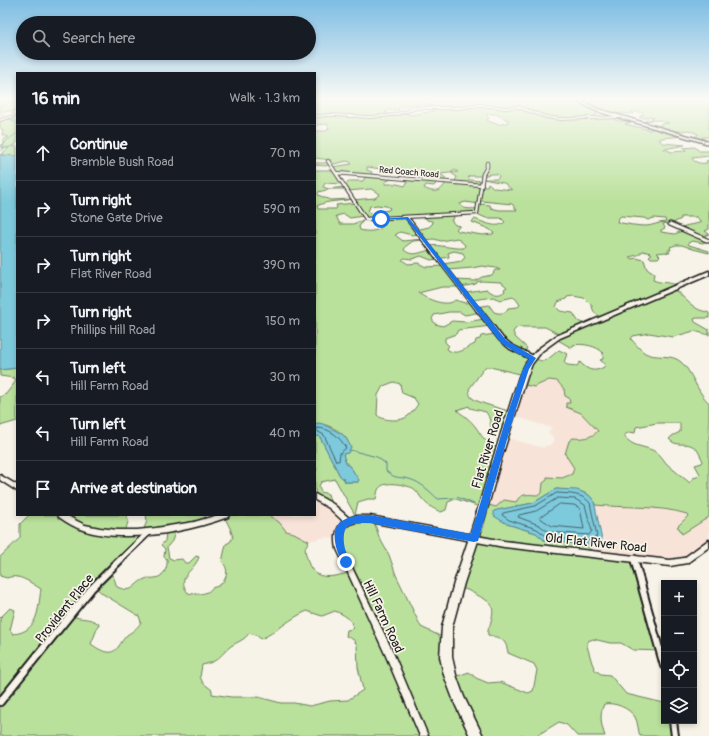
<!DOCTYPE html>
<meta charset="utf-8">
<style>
body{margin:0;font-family:Pangolin,sans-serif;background:#242831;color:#f1f3f6}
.controls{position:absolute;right:12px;bottom:12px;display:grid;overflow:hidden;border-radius:0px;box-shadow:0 2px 6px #0003}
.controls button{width:36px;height:36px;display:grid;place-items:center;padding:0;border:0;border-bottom:1px solid #363941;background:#171b24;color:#f1f3f6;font:20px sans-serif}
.stop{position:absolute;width:12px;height:12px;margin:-9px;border:3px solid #1a73e8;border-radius:50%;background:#fff}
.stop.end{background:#1a73e8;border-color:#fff;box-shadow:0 1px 4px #0008}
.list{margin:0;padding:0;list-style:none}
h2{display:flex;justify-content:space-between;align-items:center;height:52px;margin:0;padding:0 16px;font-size:17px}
h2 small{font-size:13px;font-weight:400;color:#9ea1a6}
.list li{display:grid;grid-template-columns:26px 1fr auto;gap:12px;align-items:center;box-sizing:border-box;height:56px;padding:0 16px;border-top:1px solid #363941}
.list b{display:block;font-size:15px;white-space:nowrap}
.list p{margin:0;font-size:13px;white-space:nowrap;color:#9ea1a6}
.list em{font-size:13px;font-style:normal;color:#9ea1a6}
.icon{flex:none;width:22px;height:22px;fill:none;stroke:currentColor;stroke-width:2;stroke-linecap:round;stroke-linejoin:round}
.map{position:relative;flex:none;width:709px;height:736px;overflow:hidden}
.search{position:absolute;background:#171b24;box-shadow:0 2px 6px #0003;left:16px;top:16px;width:300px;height:44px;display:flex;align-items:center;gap:10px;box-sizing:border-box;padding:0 14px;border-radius:22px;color:#9ea1a6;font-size:15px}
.panel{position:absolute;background:#171b24;box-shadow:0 2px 6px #0003;left:16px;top:72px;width:300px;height:444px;border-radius:0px}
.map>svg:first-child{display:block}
.built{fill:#f8e3d8}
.green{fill:#bae19c;stroke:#6b7e5c;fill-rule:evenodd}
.water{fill:#7ecadd;stroke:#578490}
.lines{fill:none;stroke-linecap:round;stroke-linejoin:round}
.shore{stroke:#436269;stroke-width:1}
.stream{stroke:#578490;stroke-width:1}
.minor-far5-casing{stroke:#1c1c1c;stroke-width:3.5}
.minor-far4-casing{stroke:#1c1c1c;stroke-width:4.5}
.minor-far3-casing{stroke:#1c1c1c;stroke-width:5.5}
.minor-far2-casing{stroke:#1c1c1c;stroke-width:7}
.minor-far1-casing{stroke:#1c1c1c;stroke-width:8}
.minor-casing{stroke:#1c1c1c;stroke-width:10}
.tertiary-casing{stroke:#1c1c1c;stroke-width:3}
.primary-casing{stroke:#1c1c1c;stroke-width:3}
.minor-far5{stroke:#f7f3e8;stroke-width:2}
.minor-far4{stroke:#f7f3e8;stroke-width:2.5}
.minor-far3{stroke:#f7f3e8;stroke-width:3}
.minor-far2{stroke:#f7f3e8;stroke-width:4}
.minor-far1{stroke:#f7f3e8;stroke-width:5}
.minor{stroke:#f7f3e8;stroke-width:6}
.tertiary{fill:#f7f3e8;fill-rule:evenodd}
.primary{fill:#f7f3e8;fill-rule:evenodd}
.route{fill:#1a73e8}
.labels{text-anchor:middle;stroke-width:3.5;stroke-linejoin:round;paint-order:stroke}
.far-street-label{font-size:9px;fill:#1c1c1c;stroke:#f7f3e8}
.near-street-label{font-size:13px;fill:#1c1c1c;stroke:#f7f3e8}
</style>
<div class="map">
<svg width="709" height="736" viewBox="0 0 709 736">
<rect width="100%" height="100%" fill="#f7f3e8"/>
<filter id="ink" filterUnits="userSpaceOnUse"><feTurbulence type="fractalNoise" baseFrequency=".025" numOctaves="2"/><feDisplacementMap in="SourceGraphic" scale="8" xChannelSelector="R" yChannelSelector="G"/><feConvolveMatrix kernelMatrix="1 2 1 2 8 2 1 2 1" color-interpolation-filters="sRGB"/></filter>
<g filter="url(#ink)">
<path class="built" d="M549,380L557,381L564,389L565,396L569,398L570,402L566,407L581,413L598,431L595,435L583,439L573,438L565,454L574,468L572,474L562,478L547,477V480L543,483L542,493L539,495L524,494L516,502L497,507L484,504L504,437L544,448V446L550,445L553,442V437L548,432L552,428L511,415L521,384L534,387Z
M315,497L345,518L338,539L326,537L309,541L294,533L286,531L279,522L268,515H315Z
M595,505L612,507H648L687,514L688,515L677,527L682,534L709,517V545L686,561L673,563L595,554L586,545H591L597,540L603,539Z"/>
<path class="green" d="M0,99H17V143L12,146L17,147V156L0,155L9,148L0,147V145L5,144L2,140L9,137L2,135L3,131L0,127V120L11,116L17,111H0Z
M315,99H580L575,100L590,102H592L590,100H596L593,99H709V137H702L704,139L692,138L698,135V134L688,130L674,132L685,136L662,138L659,140L663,143L685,145L664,149L672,152L685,151L686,150L683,148L695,147L699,151H709V156L692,158C694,163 702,164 707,163L706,161L709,160V229L705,231L709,234L701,237L708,240L703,243L692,241L688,243L689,245L709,251V253L693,249L682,245H676L670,247L671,250H668L670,253L665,252L657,253L660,256L658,258H651L649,256L652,254L651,253L643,251L638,255L629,257L633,259L636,258L644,260L647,269L654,274L653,280C662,284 668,281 679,286L673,289C682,294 687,303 696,308C700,311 705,311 709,313V318H697L694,319L695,322L709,330V335L694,331L673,337L649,333L633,336L631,339C635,343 640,350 645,353C656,359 671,353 681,362C692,371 696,391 709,403V517L682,534L679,528L677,527L688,516L687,514C657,505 625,508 595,505L594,501L589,495L582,492L556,489L533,503L494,511L507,524L536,533L544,540L586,545L595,554L631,558L660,651L633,650L621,643H610L593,639L588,641L587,646L592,663L595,670L601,674L610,675L626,694L664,703V721H673L675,736H640C638,731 638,722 635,717C629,708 615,702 604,704C599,715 601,725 605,736H577L567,725L559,722L536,736H0V618L10,608L15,610L10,630L13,634C39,632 38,608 41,589C31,583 19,573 7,578L0,576V557L20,538V524L29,515H127L128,522L125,532L143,531L147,521L146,515H205L206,522L176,530L172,541L167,547L169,558L174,560L182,559L185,563H189L196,556L199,557C194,572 175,576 188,593C195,594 201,595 207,592C212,590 208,591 212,588C214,587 216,587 218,586C227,581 230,569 222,562L226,544L230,542L233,537L230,528L225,518L226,515H268L279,522L286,531L294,533L309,541C308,543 307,544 306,546C304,549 306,555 307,558C312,582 332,578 350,572L338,539L348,521H374L379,537L389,555L396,575L421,627L442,637L452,678L469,672L476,678L488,683L500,682L528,693L533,691L537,670L534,664L508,653C506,639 501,638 488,635C487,629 490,627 491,621C496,604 490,602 477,595C471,592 467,589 460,588L483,508L456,499L448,502L446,510L441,512C434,509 428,506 423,500C419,496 418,491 413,488C405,485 383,479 378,490C377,492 377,496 376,499H368L358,502L355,515L335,479L321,482L319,486L321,492L328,494L330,501L327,504L315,497V474L317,469L315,465V435L320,437L340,476L344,479L345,482H358C356,478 354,472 352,469C347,463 344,462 343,454L347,453C348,448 349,444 347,440C343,431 324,422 315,424V170H333L332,167L352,164L350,162L347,161L325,166L315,165V163H329L331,160L315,158V131H326L329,128L327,124L315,125ZM422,104L431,105L434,111L411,115L403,112C397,117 391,116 385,112L390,110H399L398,108L400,107ZM603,111L614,113L612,115L618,113L634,114L631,112H641L644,114L639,117L646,118L650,116L654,118L645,121L658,120L669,123L661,124L650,130L625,124L634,121C628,119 622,123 615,120V118L598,117L595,115ZM487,114H496L508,120V122C502,126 493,124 487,120L489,118L486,115ZM367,167L381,169L394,167L403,169L405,172H424V174H432L434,175L431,181L406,179L407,183L405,186L397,184H385V182L391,179V177L371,175L372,172L367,170ZM455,170L458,172L451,173L457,177L454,183L446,182C441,193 433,193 424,188L426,185L434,186L437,182H442L446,178L440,174L450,173ZM336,173L366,176L363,181H348V183L342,184L344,187L329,189L323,187L325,183L342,184ZM490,174H497L499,176L497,179H483L504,183L512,190L494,188L488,183L487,186H482V181L470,180L468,177L469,176H483ZM331,189H346L347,191L371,189L380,194L375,198L352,200L354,203L336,205L337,207L336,209H318L317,206C328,200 339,202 352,199L330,200L318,195V192ZM481,201L512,204L517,210H499L491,208L490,205L480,204L479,209C472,208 463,211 460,204L465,202L480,204ZM377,205L386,206L390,208L389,210L382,211L386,218C385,220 384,226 382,227C377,232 366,232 360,230L359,227L363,220L353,224H340L336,216L344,214L350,218L363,216L367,219H376L375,215L368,212L370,206ZM477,214L486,218H501L505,222C496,230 483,221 474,219L472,222L489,229L494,233L493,234L482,235L458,231L456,229L460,226L455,225L451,220L454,218L453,216ZM621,216L644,218L648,220L654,218L665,219L666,222C659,222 652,226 646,226C637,226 626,224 617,222L618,219ZM425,217L427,220L432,221L433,223L429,227L416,230L407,218ZM681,217H697L701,222C696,225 687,224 680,228L684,230L675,234L661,232V230L665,228L663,224L668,223L671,224L681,219ZM400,232L412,235L419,234L422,239L403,241L395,235ZM457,238L465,245L464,248C451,249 440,244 429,246L431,250C422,251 413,258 404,250L406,246L413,241L423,240L434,239L441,241ZM454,251L463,253L465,257L462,261L443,264L444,266L426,267L418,263L408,264L402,260L404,258L412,259L421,256L431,260L449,257L448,253ZM482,266L496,268L500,270H495L492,275L482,277L475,281L456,280L448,270L472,268ZM481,281L501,282L507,287L504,289L505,291C499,297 492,294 487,289L466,292L472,300L493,297L500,300L513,297L516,299L520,305L518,307L508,308C506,314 499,314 494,312L489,305L477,307L473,302L465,303L455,300C448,308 426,299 418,293L442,287H461L476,284L477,282ZM573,296L584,298L592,306C593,312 596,314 602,318L586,325L578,321L573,313L560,311L556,307L558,302L566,299L567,297ZM449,312H460L465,315L481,312L485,319L465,322L452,321L443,326L435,324L432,319L434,315ZM491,326L496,334L481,336L480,339L476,340L475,344C465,348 459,356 448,350L447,348L449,346L445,342V338L456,334L458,330ZM520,327H545L561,335L556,339L572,348L573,345C582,343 598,346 603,353V359L600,360L605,364L604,367C594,373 587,370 580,362L577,366L567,365L564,362L567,354L559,350C541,365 545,363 524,353L527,348L515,337L513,332L516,328ZM485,367H490L524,375L521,384L534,387L549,380L557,381L564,389L565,396L569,398L570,403H566V407L581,413L598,431C591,438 583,439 573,438L569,441L565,454L574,468L572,474L562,478L547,477V480L543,483L542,493L539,495C529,495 521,492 516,502L504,500L496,507L485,504L500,448C479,442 482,430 467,418C464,415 461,414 457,410L469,406L470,408L486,412C495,425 483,429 505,434L511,412C501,408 480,404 472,398C469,395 470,392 469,389ZM394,382L400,384L402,393L414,398L418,404C416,407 412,413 408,416C402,422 382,421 377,415L378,395L383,386ZM657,423H680V432L672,436L669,439C676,448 686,441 694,447C698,449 700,456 703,461L702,463L695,465L700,474L697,477L693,478L690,483C683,477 673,470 666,463C663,459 660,454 656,452C644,445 631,448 624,435L630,432L635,433L636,427ZM152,531L166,532L165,541L161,545L165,549L164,557L167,559C168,567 164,577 155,578C151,579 148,577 145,579C131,585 135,594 117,587L111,570ZM95,587L103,594L139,616L141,622C137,629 133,631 127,635C124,638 121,643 119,646C111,658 100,650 91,644L99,624C88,616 82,621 71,615ZM307,611L322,616L335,611C344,615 352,618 353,629L347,630L346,636L354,640L357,645L358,667L363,690L348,700L330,701L310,706L294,703H281L258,697H231L212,694V690L203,683L200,677L202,665C220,661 218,657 231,646C237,642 245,640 249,633L256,635L261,639C278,631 290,618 307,611Z
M17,368V421L0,426V397L6,394L16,381L14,378L0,376V370Z"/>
<path class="water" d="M0,155L17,156V368L0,370Z
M318,423L323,424L342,434L346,438L351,447L348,453L343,454L346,464L351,468L359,480L358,482H345L344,479L340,476L320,437L315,435V424Z
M556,489L577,490L589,495L594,501L602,540H597L591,545L544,540L536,533L507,524L494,516V511L497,510L533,503Z"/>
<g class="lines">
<path class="shore" d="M317,428C330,428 340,437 346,448L340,453L339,461H336L324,435L317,431Z
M557,493C569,494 582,493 590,503L597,536L588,541L553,538L546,536L537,529L509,520L502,515L503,513L535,506Z
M558,498L575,499L585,505L592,531L589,535L549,532L539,525L518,517L519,515L536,511Z
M560,504L574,505L580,508L584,529L552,526L540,518Z"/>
<path class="stream" d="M0,108L10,102L6,99
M0,113L4,115
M6,119L14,120L12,122H16L17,125
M3,148L4,143L17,133
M0,151L5,148L15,146
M350,450L377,457L386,464V471C397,480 397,476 409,479C421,482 429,491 438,499L454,498
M457,497L474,504"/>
<g class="minor-far5-casing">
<path id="minor-far5" d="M315,116L331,115L371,117L393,115L418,108H460L480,105L505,108L518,107L546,117L561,119L622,117
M0,120L13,116L17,110"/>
</g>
<g class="minor-far4-casing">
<path id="minor-far4" d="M328,161L366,219L477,213L483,174L487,167V163
M336,173L482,185
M407,218L411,223"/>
</g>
<g class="minor-far3-casing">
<path id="minor-far3" d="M410,222L478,310
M670,224L709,241"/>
</g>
<g class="minor-far2-casing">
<path id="minor-far2" d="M478,309L501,339L511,347L533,358"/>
</g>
<g class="minor-far1-casing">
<path id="minor-far1" d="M634,558V560
M120,560L148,533"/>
</g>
<g class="minor-casing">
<path id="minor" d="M634,559L664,666
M0,702L91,589L121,559
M673,721L675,736"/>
</g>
<g class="tertiary-casing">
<path id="tertiary" d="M0,475L17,485V491L0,480Z
M315,494L333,504L349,518L355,516H370L504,541L670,560L684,558L707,541L709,540V547L687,563L670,566L504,547L370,522C347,520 340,526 343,549L392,650L428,736H420L386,656L337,549C335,538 335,530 343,521L329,508L315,500Z
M58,515H66L75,520L85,525L100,528L118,530H137L156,528L194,522L218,515H229L228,517C195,529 161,536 126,536C112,536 96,535 83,530C74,527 66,522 59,517Z"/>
</g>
<g class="primary-casing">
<path id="primary" d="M577,99L598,109L709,142V144L596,111L573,99Z
M709,271V275L560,338L542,351L532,364L527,377L501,459L479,538L464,583L452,627V657L456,675L464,697L483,736H470L455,704L444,675L440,657L442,627L454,583L469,538L493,459L519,377L526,363L538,349L556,336Z"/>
</g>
<use href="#minor-far5" class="minor-far5"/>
<use href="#minor-far4" class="minor-far4"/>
<use href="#minor-far3" class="minor-far3"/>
<use href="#minor-far2" class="minor-far2"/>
<use href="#minor-far1" class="minor-far1"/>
<use href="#minor" class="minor"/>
<use href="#tertiary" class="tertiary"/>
<use href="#primary" class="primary"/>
</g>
</g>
<linearGradient id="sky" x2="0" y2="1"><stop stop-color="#7dbde4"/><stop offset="0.49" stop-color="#fbfaf5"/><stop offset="1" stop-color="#fbfaf5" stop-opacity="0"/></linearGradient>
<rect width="709" height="202" fill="url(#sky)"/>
<path class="route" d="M408,217L506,340L536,358L529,369L514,415L478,541L474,542L370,523H356L346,527C341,539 345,551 350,562L349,565L346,567L343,565C328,533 331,515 370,515L471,534L507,415L523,369L529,359L515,352L501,343L406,219L381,220L379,219Z"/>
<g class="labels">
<g class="far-street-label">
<text transform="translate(409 172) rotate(5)" y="3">Red Coach Road</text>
</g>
<g class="near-street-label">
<text transform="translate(487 449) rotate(-73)" y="5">Flat River Road</text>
<text transform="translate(596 542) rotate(6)" y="5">Old Flat River Road</text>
<text transform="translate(64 608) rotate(-51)" y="5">Provident Place</text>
<text transform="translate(384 616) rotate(65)" y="5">Hill Farm Road</text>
</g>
</g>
</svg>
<div class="controls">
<button>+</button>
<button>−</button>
<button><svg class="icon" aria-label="locate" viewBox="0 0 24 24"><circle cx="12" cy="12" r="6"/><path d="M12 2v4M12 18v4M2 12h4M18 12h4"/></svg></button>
<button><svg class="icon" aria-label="layers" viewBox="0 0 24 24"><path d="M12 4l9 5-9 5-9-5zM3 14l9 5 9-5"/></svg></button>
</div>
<div class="stop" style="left:381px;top:219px"></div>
<div class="stop end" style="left:346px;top:562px"></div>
<div class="search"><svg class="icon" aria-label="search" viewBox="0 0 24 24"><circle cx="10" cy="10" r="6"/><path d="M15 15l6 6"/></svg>Search here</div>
<section class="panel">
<h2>16 min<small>Walk · 1.3 km</small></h2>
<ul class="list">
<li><svg class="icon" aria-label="ahead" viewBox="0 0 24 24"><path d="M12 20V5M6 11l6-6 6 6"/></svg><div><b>Continue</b><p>Bramble Bush Road</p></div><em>70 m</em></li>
<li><svg class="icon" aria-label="right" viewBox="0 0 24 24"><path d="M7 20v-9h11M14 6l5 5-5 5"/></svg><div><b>Turn right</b><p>Stone Gate Drive</p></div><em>590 m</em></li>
<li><svg class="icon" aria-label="right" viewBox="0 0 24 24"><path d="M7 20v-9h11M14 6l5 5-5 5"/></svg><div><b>Turn right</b><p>Flat River Road</p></div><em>390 m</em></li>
<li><svg class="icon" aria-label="right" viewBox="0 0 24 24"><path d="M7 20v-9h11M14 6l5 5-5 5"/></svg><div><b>Turn right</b><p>Phillips Hill Road</p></div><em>150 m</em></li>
<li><svg class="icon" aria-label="left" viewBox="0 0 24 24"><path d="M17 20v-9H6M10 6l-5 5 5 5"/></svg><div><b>Turn left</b><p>Hill Farm Road</p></div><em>30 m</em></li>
<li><svg class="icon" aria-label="left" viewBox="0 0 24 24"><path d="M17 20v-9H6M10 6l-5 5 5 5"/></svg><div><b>Turn left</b><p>Hill Farm Road</p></div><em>40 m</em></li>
<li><svg class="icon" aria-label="arrive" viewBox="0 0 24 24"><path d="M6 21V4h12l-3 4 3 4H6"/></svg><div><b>Arrive at destination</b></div></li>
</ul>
</section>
</div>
